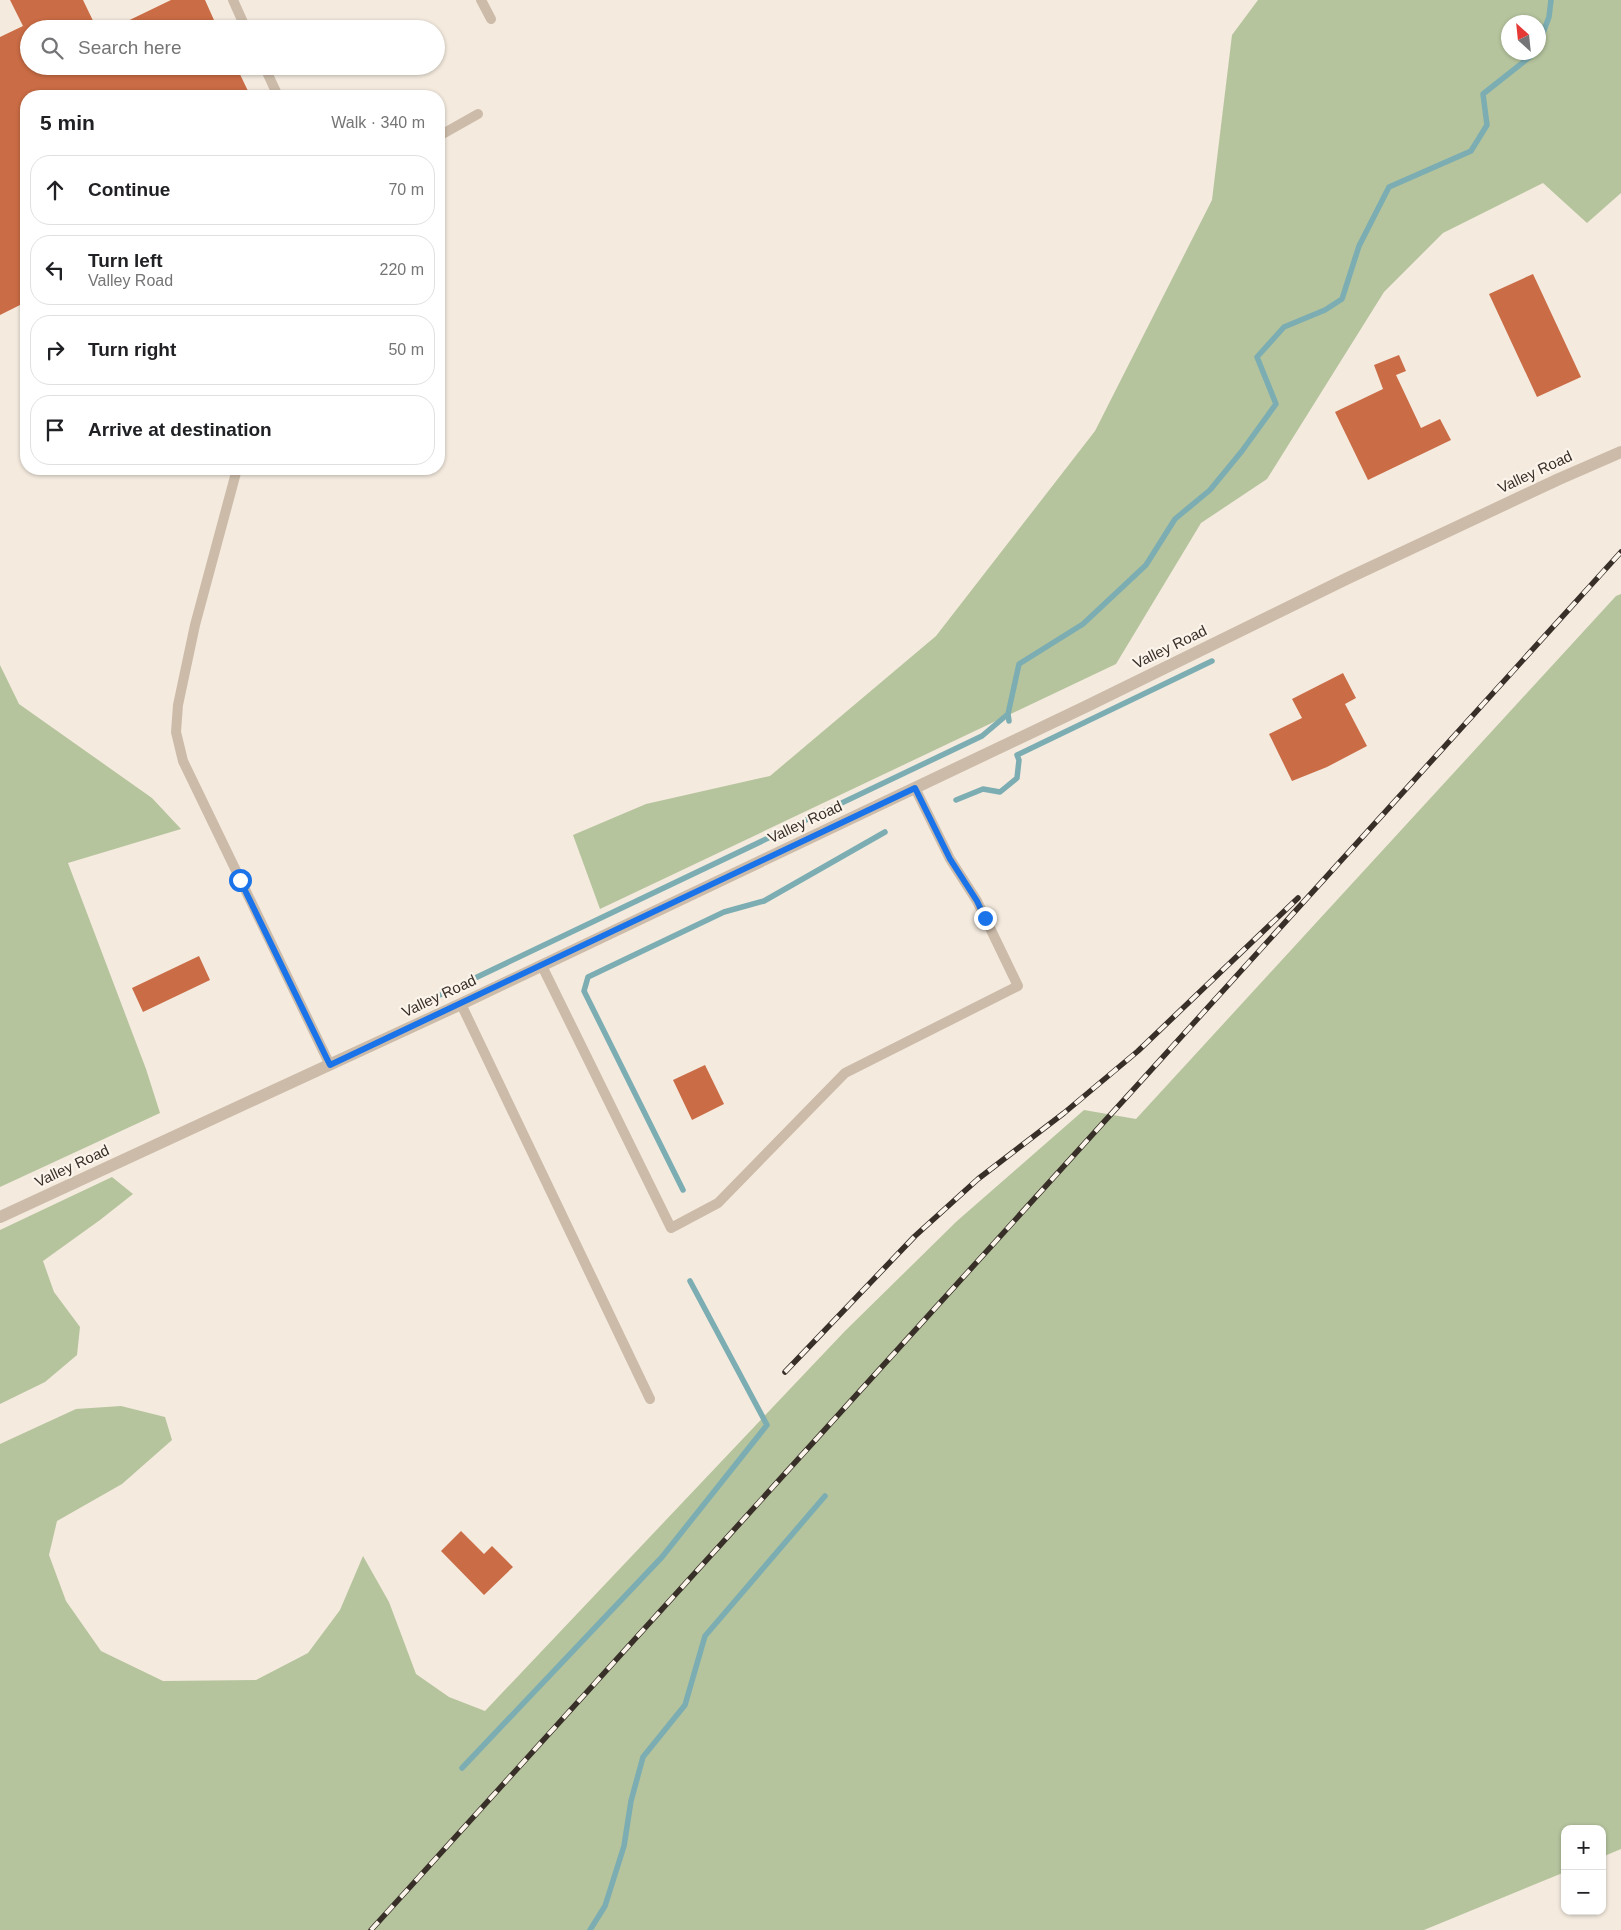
<!DOCTYPE html>
<meta charset="utf-8">
<style>
body{margin:0;font-family:Helvetica,sans-serif;background:#f6f6f6;color:#202124}
.controls{position:absolute;right:15px;bottom:15px;display:grid;overflow:hidden;border-radius:10px;box-shadow:0 1px 4px #0004}
.controls button{width:45px;height:45px;display:grid;place-items:center;padding:0;border:0;border-bottom:1px solid #e0e0e0;background:#fff;color:#202124;font:25px sans-serif}
.compass{position:absolute;left:1501px;top:15px;width:45px;height:45px;border-radius:50%;background:#fff;box-shadow:0 1px 4px #0004;rotate:333deg}
.stop{position:absolute;width:15px;height:15px;margin:-11px;border:4px solid #1a73e8;border-radius:50%;background:#fff}
.stop.end{background:#1a73e8;border-color:#fff;box-shadow:0 1px 5px #0008}
.list{margin:0;padding:0;list-style:none}
h2{display:flex;justify-content:space-between;align-items:center;height:65px;margin:0;padding:0 20px;font-size:21px}
h2 small{font-size:16px;font-weight:400;color:#757577}
.list li{display:grid;grid-template-columns:32px 1fr auto;gap:15px;align-items:center;box-sizing:border-box;height:70px;margin:0 10px 10px;padding:0 10px;border:1px solid #e0e0e0;border-radius:20px}
.list b{display:block;font-size:19px;white-space:nowrap}
.list p{margin:0;font-size:16px;white-space:nowrap;color:#757577}
.list em{font-size:16px;font-style:normal;color:#757577}
.icon{flex:none;width:28px;height:28px;fill:none;stroke:currentColor;stroke-width:2;stroke-linecap:round;stroke-linejoin:round}
.map{position:relative;flex:none;width:1621px;height:1930px;overflow:hidden}
.search{position:absolute;background:#fff;box-shadow:0 1px 4px #0004;left:20px;top:20px;width:425px;height:55px;display:flex;align-items:center;gap:12px;box-sizing:border-box;padding:0 18px;border-radius:28px;color:#757577;font-size:19px}
.panel{position:absolute;background:#fff;box-shadow:0 1px 4px #0004;left:20px;top:90px;width:425px;height:385px;border-radius:20px}
.map>svg:first-child{display:block}
.green{fill:#b5c49d;fill-rule:evenodd}
.lines{fill:none;stroke-linecap:round;stroke-linejoin:round}
.stream{stroke:#7badb2;stroke-width:5.5}
.building{fill:#ca6c45}
.service{stroke:#ccbba9;stroke-width:10}
.tertiary{stroke:#ccbba9;stroke-width:12}
.rail-casing{stroke:#392f29;stroke-width:5.5}
.rail{stroke:#fbf4eb;stroke-width:4;stroke-dasharray:11;stroke-linecap:butt}
.route{stroke:#1a73e8;stroke-width:6}
.labels{text-anchor:middle;stroke-width:4.5;stroke-linejoin:round;paint-order:stroke}
.street-label{font-size:15px;fill:#392f29;stroke:#fbf4eb}
</style>
<div class="map">
<svg width="1621" height="1930" viewBox="0 0 1621 1930">
<rect width="100%" height="100%" fill="#f4eade"/>
<path class="green" d="M1258,0H1621V193L1587,223L1543,183L1443,233L1384,292L1267,479L1201,523L1116,664L600,909L573,835L646,804L770,776L936,636L1095,431L1212,200L1232,35ZM1538,22V52H1508V22Z
M1621,594V1849L1602,1857V1829H1565V1872L1424,1930H0V1444L76,1409L121,1406L165,1417L172,1440L122,1484L57,1521L49,1555L66,1601L101,1651L163,1681L256,1680L308,1653L340,1610L363,1556L389,1602L416,1674L449,1697L485,1711L845,1331L957,1221L1084,1110L1136,1119L1616,596Z
M0,665L19,704L152,798L181,829L68,863L146,1069L160,1113L0,1187Z
M112,1177L133,1194L100,1220L43,1261L54,1292L80,1327L77,1355L45,1382L0,1404V1230Z"/>
<g class="lines">
<path class="stream" d="M1538,46L1549,17L1551,0
M1009,721L1008,714L1019,664L1083,624L1146,565L1175,519L1210,490L1242,451L1276,404L1257,357L1284,327L1325,310L1342,299L1359,246L1389,187L1471,151L1487,125L1483,94L1536,52
M956,800L983,789L1000,792L1017,778L1019,760L1017,755L1212,661
M406,1011L982,736L1008,714
M683,1190L584,991L588,977L724,912L764,901L885,832
M462,1768L662,1557L767,1425L690,1281
M590,1930L605,1906L624,1846L631,1801L643,1757L685,1705L705,1636L825,1496"/>
</g>
<path class="building" d="M10,0H83L97,29H29V66H236L248,91L238,96H26V302L0,315V37L23,26Z
M171,0H205L218,29H111Z
M1533,274L1581,377L1537,397L1489,294Z
M1399,355L1406,371L1396,375L1421,428L1440,419L1451,440L1368,480L1335,412L1383,389L1374,365Z
M1343,673L1356,698L1345,704L1367,746L1327,767L1292,781L1269,734L1302,718L1292,699Z
M199,956L210,980L143,1012L132,988Z
M705,1065L724,1104L692,1120L673,1080Z
M461,1531L484,1554L492,1546L513,1567L484,1595L441,1551Z"/>
<g class="lines">
<path class="service" d="M233,0L246,29
M481,0L491,19
M264,66L278,96
M439,136L478,114
M237,469L195,625L178,705L176,732L183,761L330,1065
M542,966L671,1228L718,1203L845,1073L1018,986L977,901L950,859L915,788
M461,1004L650,1399"/>
<path class="tertiary" d="M0,1217L461,1004L1087,706L1346,579L1559,479L1621,452"/>
<g class="rail-casing">
<path id="rail" d="M785,1372L915,1236L978,1179L1064,1113L1138,1051L1298,898
M371,1930L1621,552"/>
</g>
<use href="#rail" class="rail"/>
</g>
<g class="lines">
<path class="route" d="M240,880L330,1065L915,788L950,859L977,901L985,918"/>
</g>
<g class="labels">
<g class="street-label">
<text transform="translate(1535 472) rotate(-25)" y="5">Valley Road</text>
<text transform="translate(1170 647) rotate(-26)" y="5">Valley Road</text>
<text transform="translate(805 822) rotate(-25)" y="5">Valley Road</text>
<text transform="translate(439 996) rotate(-25)" y="5">Valley Road</text>
<text transform="translate(72 1166) rotate(-25)" y="5">Valley Road</text>
</g>
</g>
</svg>
<div class="controls">
<button>+</button>
<button>−</button>
</div>
<svg class="compass" viewBox="-18 -18 36 36"><path d="M0-13l5 13h-10z" fill="#e53935"/><path d="M0 13l5-13h-10z" fill="#757577"/></svg>
<div class="stop" style="left:240px;top:880px"></div>
<div class="stop end" style="left:985px;top:918px"></div>
<div class="search"><svg class="icon" aria-label="search" viewBox="0 0 24 24"><circle cx="10" cy="10" r="6"/><path d="M15 15l6 6"/></svg>Search here</div>
<section class="panel">
<h2>5 min<small>Walk · 340 m</small></h2>
<ul class="list">
<li><svg class="icon" aria-label="ahead" viewBox="0 0 24 24"><path d="M12 20V5M6 11l6-6 6 6"/></svg><div><b>Continue</b></div><em>70 m</em></li>
<li><svg class="icon" aria-label="left" viewBox="0 0 24 24"><path d="M17 20v-9H6M10 6l-5 5 5 5"/></svg><div><b>Turn left</b><p>Valley Road</p></div><em>220 m</em></li>
<li><svg class="icon" aria-label="right" viewBox="0 0 24 24"><path d="M7 20v-9h11M14 6l5 5-5 5"/></svg><div><b>Turn right</b></div><em>50 m</em></li>
<li><svg class="icon" aria-label="arrive" viewBox="0 0 24 24"><path d="M6 21V4h12l-3 4 3 4H6"/></svg><div><b>Arrive at destination</b></div></li>
</ul>
</section>
</div>
